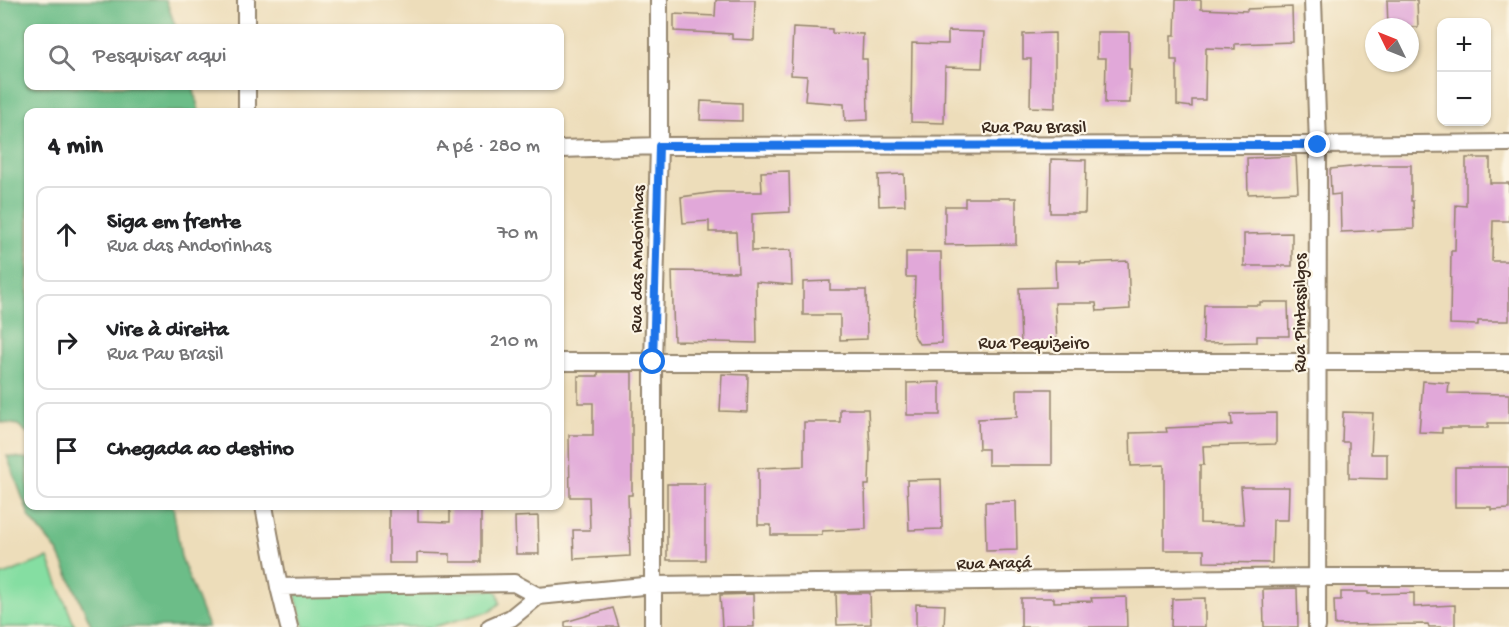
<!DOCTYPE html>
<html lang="pt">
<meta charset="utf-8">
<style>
body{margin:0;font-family:"Gochi Hand",sans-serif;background:#f6f6f6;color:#202124}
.controls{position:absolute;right:18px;top:18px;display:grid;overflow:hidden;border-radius:12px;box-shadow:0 2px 4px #0004}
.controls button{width:54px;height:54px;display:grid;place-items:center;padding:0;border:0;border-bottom:2px solid #e0e0e0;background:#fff;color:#202124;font:30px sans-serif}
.compass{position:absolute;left:1365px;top:18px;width:54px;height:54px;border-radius:50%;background:#fff;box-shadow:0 2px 4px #0004;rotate:313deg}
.stop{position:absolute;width:18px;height:18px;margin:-14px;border:4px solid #1a73e8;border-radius:50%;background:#fff}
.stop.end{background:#1a73e8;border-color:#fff;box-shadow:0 2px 6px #0008}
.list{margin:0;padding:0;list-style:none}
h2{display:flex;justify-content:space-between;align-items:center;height:78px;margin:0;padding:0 24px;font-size:26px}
h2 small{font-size:20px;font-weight:400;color:#757577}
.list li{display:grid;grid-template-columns:39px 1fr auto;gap:18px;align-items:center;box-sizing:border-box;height:96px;margin:0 12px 12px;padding:0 12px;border:2px solid #e0e0e0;border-radius:12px}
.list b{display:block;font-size:22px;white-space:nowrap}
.list p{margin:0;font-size:20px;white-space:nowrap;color:#757577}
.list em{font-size:20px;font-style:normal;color:#757577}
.icon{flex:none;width:33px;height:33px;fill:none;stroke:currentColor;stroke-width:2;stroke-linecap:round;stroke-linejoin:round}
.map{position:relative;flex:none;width:1509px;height:627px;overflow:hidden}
.search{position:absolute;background:#fff;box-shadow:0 2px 4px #0004;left:24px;top:24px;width:540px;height:66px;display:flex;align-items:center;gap:15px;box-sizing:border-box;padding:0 21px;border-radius:12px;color:#757577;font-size:22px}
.panel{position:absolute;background:#fff;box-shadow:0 2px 4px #0004;left:24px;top:108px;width:540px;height:402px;border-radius:12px}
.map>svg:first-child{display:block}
.green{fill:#85dea2;stroke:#608460;stroke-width:1.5}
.forest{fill:#6cbd88;stroke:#547453;stroke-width:1.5}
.building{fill:#e1a8d9}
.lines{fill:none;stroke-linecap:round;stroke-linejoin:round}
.minor-casing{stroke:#94846c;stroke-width:20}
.minor{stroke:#fff;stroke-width:16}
.route{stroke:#1a73e8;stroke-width:8}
.labels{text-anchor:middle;stroke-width:4.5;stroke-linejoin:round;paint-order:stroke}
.street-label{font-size:18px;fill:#3b2a1e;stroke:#fcf5e5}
</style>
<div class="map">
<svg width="1509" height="627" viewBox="0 0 1509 627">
<rect width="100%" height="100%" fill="#fcf5e5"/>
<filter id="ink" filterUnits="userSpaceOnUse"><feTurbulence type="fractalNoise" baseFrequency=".0167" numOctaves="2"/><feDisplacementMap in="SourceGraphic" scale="12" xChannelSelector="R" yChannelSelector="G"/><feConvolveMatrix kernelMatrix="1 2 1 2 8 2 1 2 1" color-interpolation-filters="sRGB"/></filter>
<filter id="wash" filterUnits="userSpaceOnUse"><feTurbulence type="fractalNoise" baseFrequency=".008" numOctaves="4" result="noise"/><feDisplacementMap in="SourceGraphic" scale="24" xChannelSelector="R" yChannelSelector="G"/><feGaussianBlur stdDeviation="1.35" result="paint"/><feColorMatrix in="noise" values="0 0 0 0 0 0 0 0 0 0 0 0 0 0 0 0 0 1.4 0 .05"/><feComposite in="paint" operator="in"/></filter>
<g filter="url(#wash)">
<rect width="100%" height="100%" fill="#edddba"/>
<path class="green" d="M48,558L75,627H0V576Z
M494,590L498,593L500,603L491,611L432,627H304L295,594Z"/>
<path class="forest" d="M0,0H166L176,28H28V86H193L199,112H28V434L18,425L0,422Z
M7,456L28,459V506H173L181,557L208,627H92L58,552L30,518Z"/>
<g id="blocks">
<path class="building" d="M716,0H755L754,40L732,39V34L674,31V14L715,16Z
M1176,0H1201V9L1247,11V9L1292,7L1293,42L1235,44V49L1206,48L1205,100H1192V107L1177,105V60H1171V35H1175Z
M1387,0H1417L1418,27H1388Z
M793,27L832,29V33L863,34L862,59H867L868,120L845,121L844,104L805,101L807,76L791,75Z
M948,31L984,32L982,68L945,67L944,123L911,122L912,43L948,44Z
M1097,32H1129V69H1131L1130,103H1105L1106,58H1097Z
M1055,33V108L1030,107L1031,59H1023V34Z
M701,101L742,103V121L700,120Z
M1296,156L1298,192L1248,194L1247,158Z
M1466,158H1490V183H1509V221H1493L1492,261H1509V321H1478V325L1450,324L1451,251H1455L1456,205L1466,206Z
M1051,159L1086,160L1085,213H1050Z
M1372,165H1411V201H1413L1414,229L1341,232L1340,194L1331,195L1330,169Z
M789,171L790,212L752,214V251L791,250L792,285L756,282L757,343L674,341L672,271L738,272L736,232H709V221L683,223L681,197L716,192H762L761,172Z
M904,174L905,205L879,206L878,175Z
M965,198H1016V244L945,245V206H965Z
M1292,233V266H1244V234Z
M906,252H941L942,343L919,344L913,334L915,277H906Z
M1055,261H1080V263L1128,261L1130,309L1097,311L1096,303H1055L1057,345L1021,346L1019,288L1056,287Z
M830,281V290H866L867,339L840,340V315H803V282Z
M1260,302H1288L1289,336H1257V342L1203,343L1204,305H1260Z
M598,372H632V495H628L630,556L574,559L573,530H590L589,497H570L569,435H593V403H578V376H598Z
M722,374L748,375L747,412L720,411Z
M1423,381L1449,383L1448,393L1509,394V423H1488V428H1442V433L1419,432Z
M940,382V415H907V383Z
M1017,389H1052V465H988V449H979L978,419L1017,417Z
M840,409H868L870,449L869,485H865L866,529L822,531V535H771V525H758V468L804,466V422H840Z
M1343,412L1373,413L1371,454H1387V479L1349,478V442H1342Z
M1276,413V444L1203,446L1204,465H1200V523L1244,524L1241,487H1289L1288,520H1273L1272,563L1204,562V550H1164V465L1131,466L1130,433L1167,432L1166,428L1232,425L1231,414Z
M1455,467H1509V509L1491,510V507H1455Z
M941,479L942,529L909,530L907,480Z
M667,484H705V560H667Z
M1016,501L1017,550L986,551L985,502Z
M389,506H418V521L450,522V506H481V562H450V554L417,553V563H389Z
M538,516L539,554H516L515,517Z
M1297,588L1298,627H1264L1263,589Z
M1341,592H1368V594L1414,593V607L1455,605V627H1429L1428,624L1335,625L1334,600H1341Z
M836,593H870L871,624L837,625Z
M753,594L754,627H722L720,595Z
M1126,597L1127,627H1021V598H1054V602L1092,601L1091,598Z
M1205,598V627H1171L1172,599Z
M916,604L945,605L944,627H916Z
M613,608L619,627H565V622Z"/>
</g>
</g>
<g filter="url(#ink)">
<use href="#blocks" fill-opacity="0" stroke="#94846c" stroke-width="1.5"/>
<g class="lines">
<g class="minor-casing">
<path id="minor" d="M246,0V28
M1313,0L1318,145L1317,627
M247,86V112
M560,149L659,146L1318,145L1509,143
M560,362H1509
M264,506L279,587L289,627
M279,587L514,583L538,596
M490,627L511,618L538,596L654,585L1317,577H1509
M653,627V362L659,146V0"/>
</g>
<use href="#minor" class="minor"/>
</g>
</g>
<g class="lines" filter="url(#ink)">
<path class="route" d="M653,362L659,146L1318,145"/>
</g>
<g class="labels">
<g class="street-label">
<text x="1034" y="132">Rua Pau Brasil</text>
<text transform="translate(636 259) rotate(-89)" y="6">Rua das Andorinhas</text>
<text transform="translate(1299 313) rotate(-90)" y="6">Rua Pintassilgos</text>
<text x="1034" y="348">Rua Pequizeiro</text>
<text transform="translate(994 562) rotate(-1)" y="6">Rua Araçá</text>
</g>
</g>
</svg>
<div class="controls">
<button>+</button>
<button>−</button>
</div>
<svg class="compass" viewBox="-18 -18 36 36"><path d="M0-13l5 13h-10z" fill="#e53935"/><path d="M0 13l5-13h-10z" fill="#757577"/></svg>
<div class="stop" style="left:653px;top:362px"></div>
<div class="stop end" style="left:1318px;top:145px"></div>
<div class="search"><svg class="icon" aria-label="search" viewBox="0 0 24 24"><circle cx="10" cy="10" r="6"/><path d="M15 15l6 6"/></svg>Pesquisar aqui</div>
<section class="panel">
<h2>4 min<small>A pé · 280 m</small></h2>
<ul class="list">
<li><svg class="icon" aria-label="ahead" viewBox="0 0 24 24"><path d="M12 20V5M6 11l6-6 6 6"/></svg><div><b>Siga em frente</b><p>Rua das Andorinhas</p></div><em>70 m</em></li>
<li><svg class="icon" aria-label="right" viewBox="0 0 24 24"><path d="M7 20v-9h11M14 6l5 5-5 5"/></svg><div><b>Vire à direita</b><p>Rua Pau Brasil</p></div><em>210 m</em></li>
<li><svg class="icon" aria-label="arrive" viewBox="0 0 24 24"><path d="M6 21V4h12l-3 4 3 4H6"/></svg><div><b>Chegada ao destino</b></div></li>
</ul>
</section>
</div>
